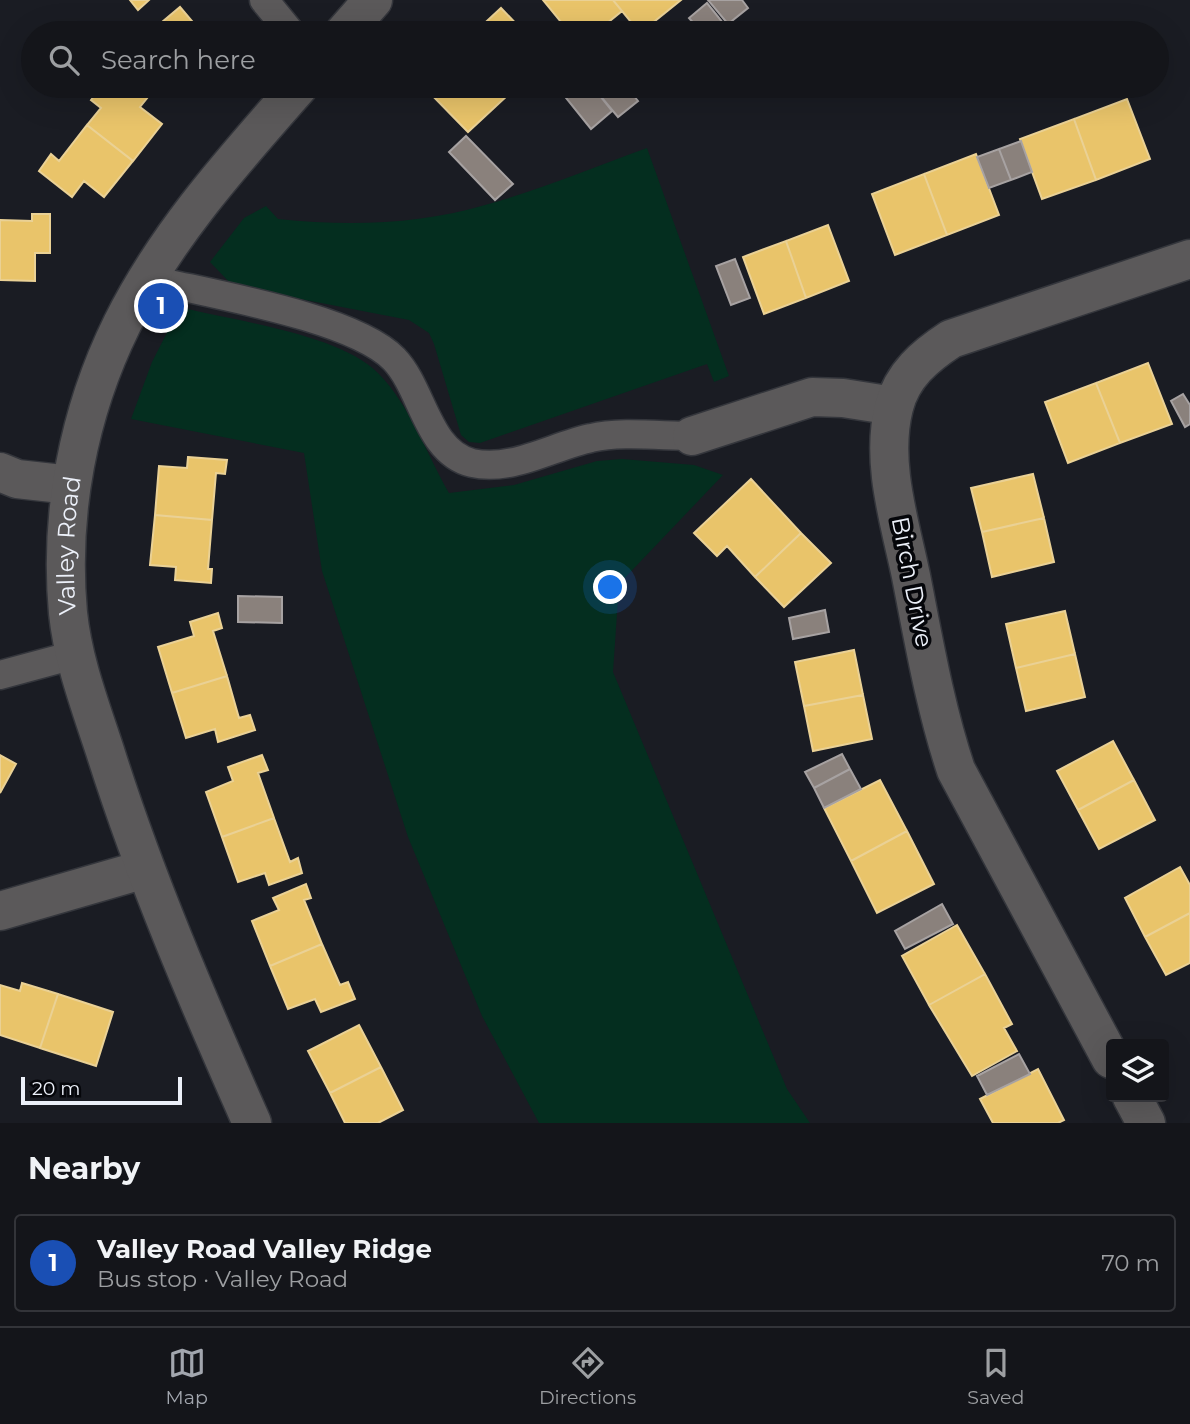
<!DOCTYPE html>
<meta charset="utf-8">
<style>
body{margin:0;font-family:Montserrat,sans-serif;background:#212227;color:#f1f3f6}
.controls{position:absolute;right:21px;bottom:21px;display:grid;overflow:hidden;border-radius:7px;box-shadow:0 7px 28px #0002}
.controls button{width:63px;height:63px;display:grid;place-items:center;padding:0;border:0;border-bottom:2px solid #333439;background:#14151a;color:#f1f3f6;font:35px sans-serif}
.scale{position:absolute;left:21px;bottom:18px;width:161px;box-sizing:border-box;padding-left:7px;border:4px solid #ecf0f9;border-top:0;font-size:19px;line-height:24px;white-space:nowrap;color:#ecf0f9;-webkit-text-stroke:5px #05060a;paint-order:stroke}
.you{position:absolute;left:611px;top:588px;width:24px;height:24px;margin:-18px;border:5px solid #fff;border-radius:50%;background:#1a73e8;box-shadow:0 0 0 10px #1a73e833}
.badge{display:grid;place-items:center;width:46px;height:46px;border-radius:50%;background:#a2a6ae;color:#fff;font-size:23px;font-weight:700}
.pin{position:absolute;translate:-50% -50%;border:4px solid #fff;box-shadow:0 2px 7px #0006}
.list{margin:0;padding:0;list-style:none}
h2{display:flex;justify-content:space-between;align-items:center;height:91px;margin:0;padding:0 28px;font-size:30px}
h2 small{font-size:23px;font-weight:400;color:#9d9fa2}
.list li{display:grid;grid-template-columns:46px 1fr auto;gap:21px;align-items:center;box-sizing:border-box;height:98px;margin:0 14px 14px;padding:0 14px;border:2px solid #333439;border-radius:7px}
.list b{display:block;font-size:26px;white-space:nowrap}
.list p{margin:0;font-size:23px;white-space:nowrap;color:#9d9fa2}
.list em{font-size:23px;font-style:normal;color:#9d9fa2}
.icon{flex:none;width:38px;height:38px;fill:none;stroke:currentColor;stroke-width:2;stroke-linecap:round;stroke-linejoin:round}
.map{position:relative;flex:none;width:1190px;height:1123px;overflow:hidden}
.search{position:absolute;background:#14151a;box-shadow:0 7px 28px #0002;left:21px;right:21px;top:21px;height:77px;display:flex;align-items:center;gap:18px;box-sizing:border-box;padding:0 24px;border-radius:38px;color:#9d9fa2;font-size:26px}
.sheet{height:203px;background:#14151a}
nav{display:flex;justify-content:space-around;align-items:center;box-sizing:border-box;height:98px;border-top:2px solid #333439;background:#14151a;font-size:19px;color:#9d9fa2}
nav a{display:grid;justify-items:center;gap:4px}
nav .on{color:#a2a6ae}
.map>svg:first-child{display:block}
.green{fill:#042e1f}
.homes{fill:#e9c46a;stroke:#ead195;stroke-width:2}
.industry{fill:#8a817c;stroke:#a7a2a2;stroke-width:2}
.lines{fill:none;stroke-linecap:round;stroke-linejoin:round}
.lane-casing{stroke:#34363c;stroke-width:31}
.street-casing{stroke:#34363c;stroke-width:41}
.lane{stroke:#5b595a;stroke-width:28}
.street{stroke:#5b595a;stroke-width:38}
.labels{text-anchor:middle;stroke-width:7;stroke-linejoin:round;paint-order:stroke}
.street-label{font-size:24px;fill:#ecf0f9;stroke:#05060a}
</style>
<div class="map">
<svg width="1190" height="1123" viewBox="0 0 1190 1123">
<rect width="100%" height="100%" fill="#1a1c23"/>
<path class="green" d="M647,148L729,376L714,382L707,364L480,443L469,442L461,435L434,344L429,333L409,320L233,286L210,262L244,218L266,206L278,219C347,226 418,225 485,205C540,190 594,167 647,148Z
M180,307C234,321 340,334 378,373C410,405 427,455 449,493L514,485L597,461L622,459L694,465L723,475L619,584L613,672L787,1089L810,1123H539L482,1016L408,837L322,571L304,453L131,419L152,362Z"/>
<path class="homes" d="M130,0H149L138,10Z
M543,0H613L622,11L595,33H570Z
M613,0H681L640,33Z
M180,7L202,33H159L155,28Z
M501,8L525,33H474Z
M102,86H133L148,97L140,107L162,124L133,161L87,125L101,108L91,100Z
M423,86H500L508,95L468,132Z
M500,86H517L508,95Z
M1127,99L1150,159L1096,180L1074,119Z
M1074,119L1096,180L1042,199L1020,139Z
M87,125L133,161L104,197L84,181L72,197L39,171L51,154L59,161Z
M976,154L999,215L947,235L924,174Z
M924,174L947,235L895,255L872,194Z
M32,214H50V253H35V281L0,280V220L32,221Z
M828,225L849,281L806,298L786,241Z
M786,241L806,298L764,314L743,257Z
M1148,363L1172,424L1120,443L1096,383Z
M1096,383L1120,443L1068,463L1045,402Z
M188,457L227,460L225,474L216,473L212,520L155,515L159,466L187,468Z
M1033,474L1044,518L982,532L971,488Z
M751,479L801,533L755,577L727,546L717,556L694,533Z
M155,515L212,520L208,569H212L211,583L175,580L176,567L150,565Z
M1044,518L1054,562L992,577L982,532Z
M801,533L831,563L784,607L755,577Z
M1065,611L1075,654L1016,668L1006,624Z
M218,613L222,628L213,631L227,676L172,693L158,647L194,636L190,622Z
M854,650L863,695L804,706L795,662Z
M1075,654L1085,697L1026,711L1016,668Z
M227,676L239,718L250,715L255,730L218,742L215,729L186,738L172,693Z
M863,695L872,739L813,751L804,706Z
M1113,741L1134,780L1078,810L1057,771Z
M0,755L16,764L0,793Z
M262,755L268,770L258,773L274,818L222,837L206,792L233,781L228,767Z
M880,780L907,831L851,861L824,808Z
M1134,780L1155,820L1099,849L1078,810Z
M274,818L290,862L298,858L302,873L269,885L265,873L238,882L222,837Z
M907,831L934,884L877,913L851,861Z
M1180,867L1190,885V913L1145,937L1125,898Z
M306,884L311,898L304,900L322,944L270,966L252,921L279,910L273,898Z
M1190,913V963L1166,975L1145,937Z
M957,925L985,974L929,1005L902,956Z
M322,944L340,985L348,982L355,999L321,1012L315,999L288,1009L270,966Z
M985,974L1012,1024L1004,1028L1017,1051L972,1076L929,1005Z
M22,983L58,994L40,1048L0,1035V985L20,991Z
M58,994L113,1012L96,1066L40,1048Z
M359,1025L381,1067L330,1093L308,1051Z
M381,1067L403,1110L378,1123H345L330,1093Z
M1038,1069L1064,1120L1058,1123H993L980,1099Z"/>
<path class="industry" d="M708,0H742L748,8L728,24Z
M707,3L728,29L723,33H702L689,18Z
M571,86H592L612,111L591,129L562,93Z
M592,86H626L638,101L618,117Z
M466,136L513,184L495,200L449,152Z
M1021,141L1032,172L1011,180L999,149Z
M999,149L1011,180L989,188L977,157Z
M735,259L750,298L731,305L716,266Z
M1183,394L1190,405V424L1185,427L1171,401Z
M238,596L282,597V623L238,622Z
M825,610L829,632L793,639L789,618Z
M842,754L850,769L814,788L805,772Z
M850,769L861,789L824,808L814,788Z
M942,904L953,924L905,949L895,931Z
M1019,1054L1030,1074L987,1095L977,1076Z"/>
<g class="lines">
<g class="lane-casing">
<path id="lane" d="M264,0L291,33
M148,279C210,294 353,317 394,359C423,389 427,452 472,463C512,472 553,446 591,438C620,431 662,436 692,436
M0,675L74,655"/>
</g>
<g class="street-casing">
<g id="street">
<path d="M344,33L373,0"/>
<path d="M692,436L812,397L843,398L894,406"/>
<path d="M0,472L17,479L71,485"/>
<path d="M0,911L145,869"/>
<path d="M1111,1059L956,770C935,707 924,642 911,576C900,523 880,462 894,407C902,375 925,356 951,339L1190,259"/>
<path d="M1132,1097L1146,1123"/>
<path id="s1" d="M252,1123C198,1001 145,878 105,751C90,705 73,661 68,613C59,514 78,413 122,324C166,235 234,160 299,86"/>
</g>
</g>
<use href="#lane" class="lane"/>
<use href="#street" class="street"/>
</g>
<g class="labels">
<g class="street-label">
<text dy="8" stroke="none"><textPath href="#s1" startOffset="611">Valley Road</textPath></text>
<text transform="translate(912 582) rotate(79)" y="8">Birch Drive</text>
</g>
</g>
</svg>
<div class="controls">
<button><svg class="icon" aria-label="layers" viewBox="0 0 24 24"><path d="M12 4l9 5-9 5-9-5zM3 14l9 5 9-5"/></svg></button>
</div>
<div class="scale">20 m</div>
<div class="you"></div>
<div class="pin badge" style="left:161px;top:306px;background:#1a4fb4">1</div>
<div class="search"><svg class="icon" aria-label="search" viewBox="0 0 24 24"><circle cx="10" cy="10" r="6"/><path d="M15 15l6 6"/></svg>Search here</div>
</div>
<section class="sheet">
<h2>Nearby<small></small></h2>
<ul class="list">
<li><span class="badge" style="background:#1a4fb4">1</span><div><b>Valley Road Valley Ridge</b><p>Bus stop · Valley Road</p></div><em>70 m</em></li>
</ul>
</section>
<nav>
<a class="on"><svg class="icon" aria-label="map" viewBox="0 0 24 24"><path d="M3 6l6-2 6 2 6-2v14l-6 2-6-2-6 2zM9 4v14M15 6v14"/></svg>Map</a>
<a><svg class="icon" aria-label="directions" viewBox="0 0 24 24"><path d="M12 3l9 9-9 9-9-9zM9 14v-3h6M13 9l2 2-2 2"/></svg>Directions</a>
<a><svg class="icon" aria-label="saved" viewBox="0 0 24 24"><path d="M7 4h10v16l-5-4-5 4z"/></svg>Saved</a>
</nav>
